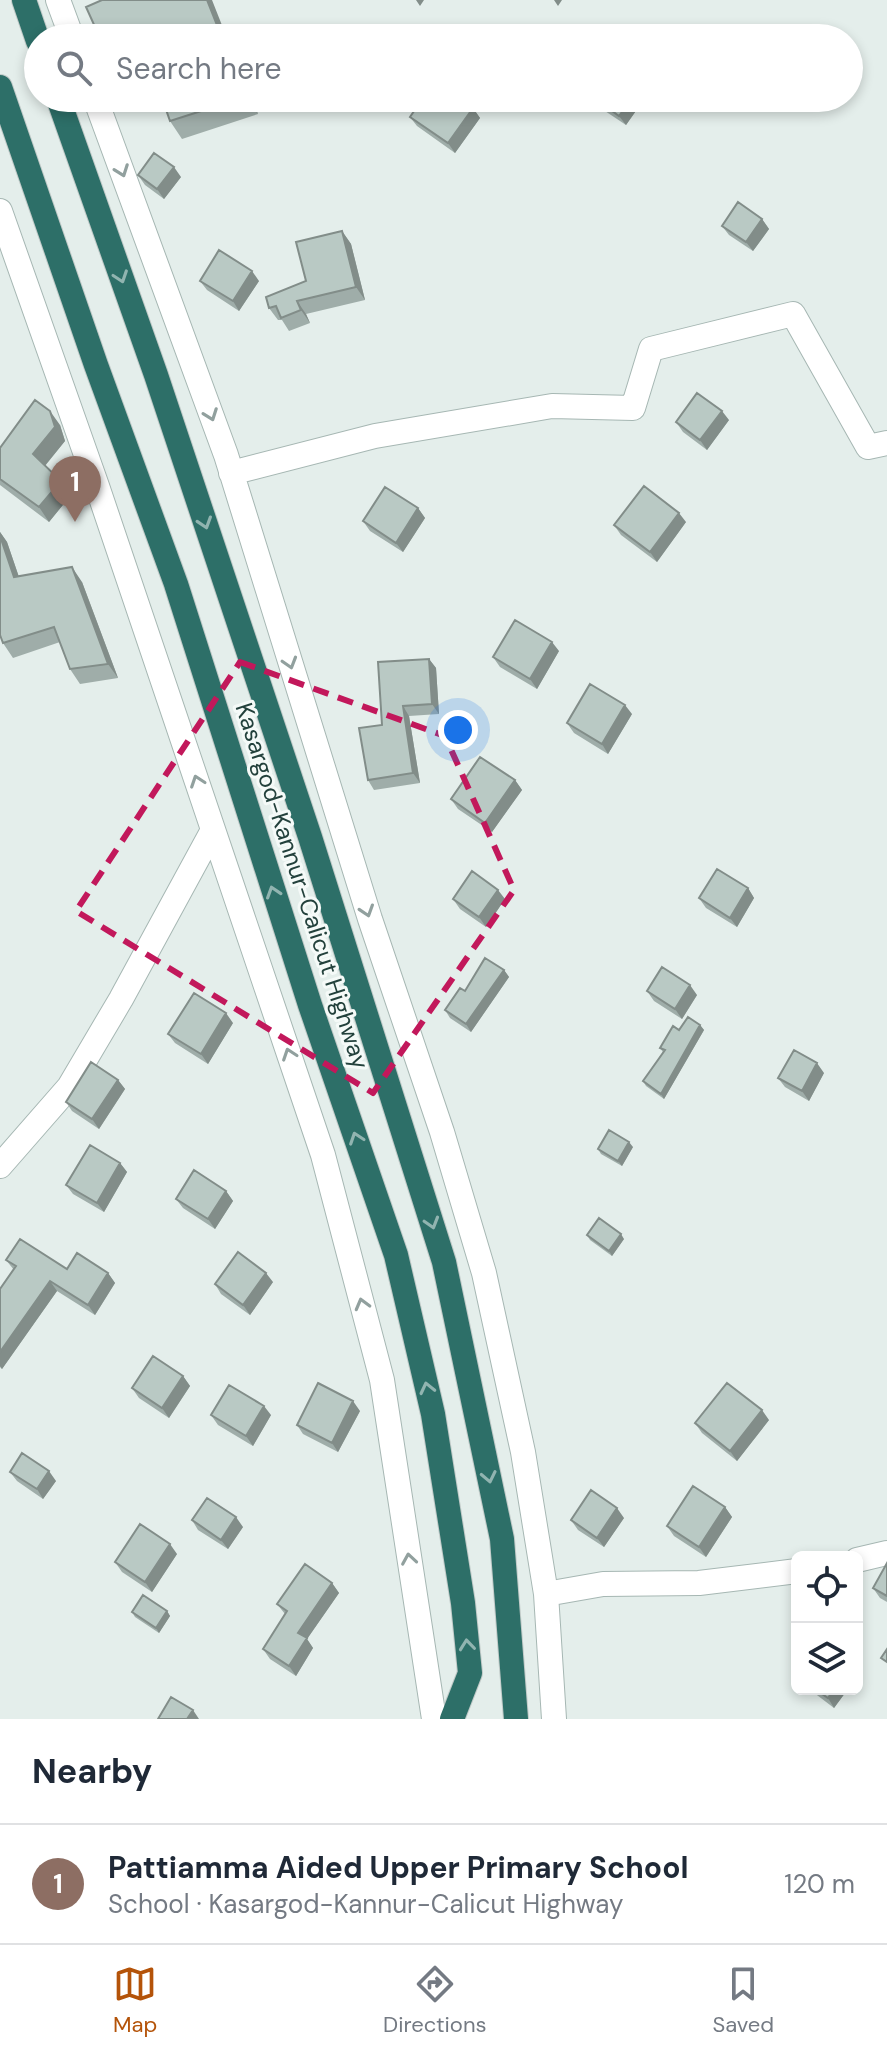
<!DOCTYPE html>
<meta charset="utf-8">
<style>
body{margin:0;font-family:"DM Sans",sans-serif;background:#f2f2f3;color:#1f2937}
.controls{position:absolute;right:24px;bottom:24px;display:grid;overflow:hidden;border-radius:12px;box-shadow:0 4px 12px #0003}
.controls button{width:72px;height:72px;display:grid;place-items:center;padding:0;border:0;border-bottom:2px solid #e0e1e3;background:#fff;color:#1f2937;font:40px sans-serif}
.you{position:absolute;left:458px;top:730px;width:28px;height:28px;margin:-20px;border:6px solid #fff;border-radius:50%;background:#1a73e8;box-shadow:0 0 0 12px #1a73e833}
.badge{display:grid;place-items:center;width:52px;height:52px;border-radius:50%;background:#b45309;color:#fff;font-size:26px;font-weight:700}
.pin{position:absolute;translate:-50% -66px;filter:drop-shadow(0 2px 4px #0008)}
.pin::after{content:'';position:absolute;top:42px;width:28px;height:24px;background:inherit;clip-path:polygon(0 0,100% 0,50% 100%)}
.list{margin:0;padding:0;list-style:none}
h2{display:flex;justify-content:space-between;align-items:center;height:104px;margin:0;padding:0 32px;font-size:34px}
h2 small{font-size:26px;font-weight:400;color:#747a83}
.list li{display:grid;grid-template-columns:52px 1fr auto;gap:24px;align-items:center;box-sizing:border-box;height:120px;padding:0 32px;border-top:2px solid #e0e1e3}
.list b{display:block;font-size:30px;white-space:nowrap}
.list p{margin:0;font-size:26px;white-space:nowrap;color:#747a83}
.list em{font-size:26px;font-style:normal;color:#747a83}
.icon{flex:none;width:44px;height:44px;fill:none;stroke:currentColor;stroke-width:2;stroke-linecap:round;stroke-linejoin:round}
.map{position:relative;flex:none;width:887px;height:1719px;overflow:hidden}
.search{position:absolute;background:#fff;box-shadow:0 4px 12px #0003;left:24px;right:24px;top:24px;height:88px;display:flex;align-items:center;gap:20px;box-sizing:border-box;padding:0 28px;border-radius:44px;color:#747a83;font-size:30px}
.sheet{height:224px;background:#fff}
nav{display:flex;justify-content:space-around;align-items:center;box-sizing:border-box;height:112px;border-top:2px solid #e0e1e3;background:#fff;font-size:22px;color:#747a83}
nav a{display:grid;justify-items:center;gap:4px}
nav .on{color:#b45309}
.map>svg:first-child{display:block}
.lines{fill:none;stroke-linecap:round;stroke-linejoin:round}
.minor-casing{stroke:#a6b7b3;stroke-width:26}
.highway-casing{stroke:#c1cac8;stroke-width:26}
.minor{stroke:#fff;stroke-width:24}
.highway{stroke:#2d6f68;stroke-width:24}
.wall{fill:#9fada9}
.shaded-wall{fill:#828d89}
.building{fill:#b9c9c4;stroke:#828d89;stroke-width:2}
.oneway{stroke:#91a09e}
.oneway2{stroke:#91b4b0}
.marked{fill:none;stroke:#c2185b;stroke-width:6;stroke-dasharray:16 10;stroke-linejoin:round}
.labels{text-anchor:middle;stroke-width:6;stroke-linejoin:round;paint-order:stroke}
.street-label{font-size:24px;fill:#23413c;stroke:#f5faf8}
</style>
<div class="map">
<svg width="887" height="1719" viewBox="0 0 887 1719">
<rect width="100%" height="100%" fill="#e4eeeb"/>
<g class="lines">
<g class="minor-casing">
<path id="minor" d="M58,0L72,38
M95,98L226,455L370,919L442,1132L484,1273L523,1452L546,1594L554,1719
M0,211L97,486L323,1155L382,1380L434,1719
M231,473L375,436L552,406L633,408L651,349L793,314L868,447L887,443
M0,1166L69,1087L121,999L213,830
M857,1560L887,1553
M546,1594L603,1584L699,1583L797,1571"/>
</g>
<g class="highway-casing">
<path id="highway" d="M24,0L38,41
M0,87L96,365L176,584L310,1005L396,1255L433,1414L463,1603L470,1673L452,1719
M58,98L156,375L310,837L444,1262L502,1539L516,1719"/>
</g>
<use href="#minor" class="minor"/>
<use href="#highway" class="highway"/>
</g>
<path class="wall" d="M162,98H251L258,114L182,139L170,121Z
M591,98H645L626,125L602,109L598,103Z
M473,108L480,118L455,153L417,126L410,117Z
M138,175L181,177L164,199L145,185Z
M762,219L769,229L753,251L729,235L722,226Z
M342,231L351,244L365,300L306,314L310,323L289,331L282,320H278L269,308L306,281Z
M200,281H259L239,311L207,290Z
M729,420L707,450L683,432L676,422Z
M60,425L65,441L45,466L71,495L49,522L0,485V448Z
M418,508L425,518L403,552L370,531L363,521Z
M686,522L657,562L621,535L614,525Z
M0,532L7,542L19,577L82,582L118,678L80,684L70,669L60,642L13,658L3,643L0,635Z
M559,651L537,689L500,667L493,657Z
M429,659L436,668L439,714L409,716L420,783L374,790L368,780L382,725Z
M632,714L608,754L574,733L567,723Z
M515,780L522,790L492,832L458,809L451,799Z
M748,888L754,898L737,927L706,908L699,898Z
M453,899H505L486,927L460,909Z
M504,970L509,977L471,1032L450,1018L445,1010Z
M647,991L697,995L682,1019L654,1001Z
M233,1023L208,1064L175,1043L168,1034Z
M700,1025L704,1030L664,1099L646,1086L643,1081L663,1052L660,1048L679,1030Z
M824,1073L809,1101L785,1087L778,1078Z
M118,1080L125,1089L99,1129L72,1111L66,1102Z
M633,1147L622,1166L601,1154L598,1149Z
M120,1163L127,1172L104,1212L73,1194L66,1185Z
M226,1191L233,1201L215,1229L183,1208L176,1199Z
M587,1235L624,1239L612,1256L590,1240Z
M6,1260L67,1269L108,1273L115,1283L95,1315L57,1291L2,1369L0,1367V1289L14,1270Z
M273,1282L250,1315L221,1294L215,1284Z
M183,1376L190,1386L169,1418L139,1398L132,1388Z
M360,1411L338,1452L303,1434L297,1425Z
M211,1415H271L253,1446L218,1425Z
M769,1420L737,1461L702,1433L695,1423Z
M10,1472L56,1481L43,1499L17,1481Z
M725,1507L732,1517L706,1557L674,1536L667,1526Z
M624,1518L604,1547L578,1530L571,1520Z
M192,1520L243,1527L228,1549L198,1530Z
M177,1554L152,1592L122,1572L115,1562Z
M887,1563V1602L880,1598L873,1588Z
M332,1583L339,1593L307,1639L313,1648L296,1676L270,1659L263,1649L285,1614L277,1604Z
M167,1611L170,1616L159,1633L135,1617L132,1612Z
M809,1689H848L834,1708Z"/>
<path class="shaded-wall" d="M207,0H212L227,38H222Z
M416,0H424L420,6Z
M554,0H562L558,6Z
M246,98H251L258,114Z
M632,98H645L626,125L619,116Z
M473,108L480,118L455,153L448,143Z
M174,167L181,177L164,199L157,189Z
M762,219L769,229L753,251L746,242Z
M342,231L351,244L365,300L356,287Z
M252,271L259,281L239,311L233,301Z
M297,301L306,314L310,323L301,310Z
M50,411L60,425L65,441L43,468L33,454Z
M722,411L729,420L707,450L700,440Z
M61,481L71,495L49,522L39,507Z
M418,508L425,518L403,552L396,543Z
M679,513L686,522L657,562L650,552Z
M0,532L7,542L24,592L14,577L0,536Z
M72,567L82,582L118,678L108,664Z
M552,642L559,651L537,689L530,679Z
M429,659L436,668L439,714L432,704Z
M625,705L632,714L608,754L602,744Z
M403,706L409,716L420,783L413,773Z
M515,780L522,790L492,832L485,823Z
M748,888L754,898L737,927L730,918Z
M498,890L505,899L486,927L479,917Z
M504,970L509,977L471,1032L466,1024Z
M690,985L697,995L682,1019L675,1009Z
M226,1013L233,1023L208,1064L201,1054Z
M700,1025L704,1030L664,1099L661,1094Z
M817,1063L824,1073L809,1101L802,1091Z
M118,1080L125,1089L99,1129L92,1119Z
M629,1142L633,1147L622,1166L618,1161Z
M120,1163L127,1172L104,1212L97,1203Z
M226,1191L233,1201L215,1229L208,1219Z
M621,1234L624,1239L612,1256L609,1251Z
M108,1273L115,1283L95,1315L88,1305Z
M266,1273L273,1282L250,1315L243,1305Z
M50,1281L57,1291L2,1369L0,1366V1352Z
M183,1376L190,1386L169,1418L162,1408Z
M353,1401L360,1411L338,1452L332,1443Z
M264,1406L271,1415L253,1446L246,1436Z
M762,1410L769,1420L737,1461L730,1451Z
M49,1471L56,1481L43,1499L37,1489Z
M725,1507L732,1517L706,1557L699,1547Z
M617,1508L624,1518L604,1547L597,1538Z
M236,1517L243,1527L228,1549L221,1540Z
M170,1544L177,1554L152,1592L145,1582Z
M332,1583L339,1593L307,1639L313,1648L296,1676L289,1666L298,1633Z
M167,1611L170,1616L159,1633L156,1628Z
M834,1689H848L834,1708L828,1698Z
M193,1710L199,1719H187Z"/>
<path class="building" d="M102,0H207L222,38H100L86,7Z
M162,98H242L170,121Z
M423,98H458L473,108L448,143L410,117Z
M596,98H632L619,116L596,99Z
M154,153L174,167L157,189L138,175Z
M738,202L762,219L746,242L722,226Z
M342,231L356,287L297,301L301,310L281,318L276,306L269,308L266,297L306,281L296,242Z
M219,250L252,271L233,301L200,281Z
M697,393L722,411L700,440L676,422Z
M35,400L50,411L55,427L33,454L61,481L39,507L0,479V448Z
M644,486L679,513L650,552L614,525Z
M385,487L418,508L396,543L363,521Z
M0,536L14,577L72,567L108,664L70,669L54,627L3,643L0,635Z
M515,620L552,642L530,679L493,657Z
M429,659L432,704L403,706L413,773L368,780L359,728L382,725L378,662Z
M590,684L625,705L602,744L567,723Z
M480,757L515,780L485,823L451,799Z
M717,869L748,888L730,918L699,898Z
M472,871L498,890L479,917L453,899Z
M485,958L504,970L466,1024L445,1010L460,988L465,991Z
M662,967L690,985L675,1009L647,991Z
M194,993L226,1013L201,1054L168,1034Z
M688,1017L700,1025L661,1094L643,1081L665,1050L660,1048L673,1026L679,1030Z
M794,1050L817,1063L802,1091L778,1078Z
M91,1062L118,1080L92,1119L66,1102Z
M609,1130L629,1142L618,1161L598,1149Z
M90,1145L120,1163L97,1203L66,1185Z
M194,1170L226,1191L208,1219L176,1199Z
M599,1218L621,1234L609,1251L587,1235Z
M20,1239L67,1269L77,1253L108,1273L88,1305L50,1281L0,1352V1289L16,1266L6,1260Z
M238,1252L266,1273L243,1305L215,1284Z
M153,1356L183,1376L162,1408L132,1388Z
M318,1383L353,1401L332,1443L297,1425Z
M727,1383L762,1410L730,1451L695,1423Z
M229,1385L264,1406L246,1436L211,1415Z
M22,1453L49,1471L37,1489L10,1472Z
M693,1486L725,1507L699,1547L667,1526Z
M591,1490L617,1508L597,1538L571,1520Z
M207,1498L236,1517L221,1540L192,1520Z
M140,1524L170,1544L145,1582L115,1562Z
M887,1563V1596L873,1588Z
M305,1564L332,1583L298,1633L307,1638L289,1666L263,1649L287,1611L277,1604Z
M143,1595L167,1611L156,1628L132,1612Z
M887,1649V1662L881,1658Z
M815,1689H834L828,1698Z
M171,1697L193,1710L187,1719H158Z"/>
<defs><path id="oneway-chevron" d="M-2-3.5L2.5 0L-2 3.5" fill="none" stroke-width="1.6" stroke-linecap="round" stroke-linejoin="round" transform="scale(2)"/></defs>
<g class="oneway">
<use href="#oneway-chevron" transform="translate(122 171) rotate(70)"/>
<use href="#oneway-chevron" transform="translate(211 415) rotate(70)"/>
<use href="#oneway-chevron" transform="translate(290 663) rotate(73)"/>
<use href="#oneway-chevron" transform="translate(197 781) rotate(-109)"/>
<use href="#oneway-chevron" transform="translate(367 911) rotate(72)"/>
<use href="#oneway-chevron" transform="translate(289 1054) rotate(-109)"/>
<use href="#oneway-chevron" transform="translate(362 1304) rotate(-105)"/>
<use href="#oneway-chevron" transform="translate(409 1559) rotate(-99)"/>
</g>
<g class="oneway2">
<use href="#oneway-chevron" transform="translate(121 277) rotate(71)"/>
<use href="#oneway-chevron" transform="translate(205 523) rotate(72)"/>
<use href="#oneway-chevron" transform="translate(273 892) rotate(-108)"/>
<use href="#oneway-chevron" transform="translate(356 1138) rotate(-109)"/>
<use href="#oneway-chevron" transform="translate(432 1223) rotate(73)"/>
<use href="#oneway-chevron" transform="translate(427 1388) rotate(-103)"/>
<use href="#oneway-chevron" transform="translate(489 1477) rotate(78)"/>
<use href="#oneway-chevron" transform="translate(467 1645) rotate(-96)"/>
</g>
<path class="marked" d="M240,662L445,736L514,890L373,1093L76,911Z"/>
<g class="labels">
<g class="street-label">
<text transform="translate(302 886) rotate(72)" y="8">Kasargod-Kannur-Calicut Highway</text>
</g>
</g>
</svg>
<div class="controls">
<button><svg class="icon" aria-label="locate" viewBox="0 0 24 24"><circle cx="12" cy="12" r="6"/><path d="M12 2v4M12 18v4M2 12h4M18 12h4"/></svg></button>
<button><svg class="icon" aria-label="layers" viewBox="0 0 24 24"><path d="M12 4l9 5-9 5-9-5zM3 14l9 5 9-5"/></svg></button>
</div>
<div class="you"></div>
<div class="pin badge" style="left:75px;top:522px;background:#8d6e63">1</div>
<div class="search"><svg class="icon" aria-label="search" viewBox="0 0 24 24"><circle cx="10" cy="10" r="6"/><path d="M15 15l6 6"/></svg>Search here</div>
</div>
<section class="sheet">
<h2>Nearby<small></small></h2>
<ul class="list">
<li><span class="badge" style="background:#8d6e63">1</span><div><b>Pattiamma Aided Upper Primary School</b><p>School · Kasargod-Kannur-Calicut Highway</p></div><em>120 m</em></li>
</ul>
</section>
<nav>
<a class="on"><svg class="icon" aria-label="map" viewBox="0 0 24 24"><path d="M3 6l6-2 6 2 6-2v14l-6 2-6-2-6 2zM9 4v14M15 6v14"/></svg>Map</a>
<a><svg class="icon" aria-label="directions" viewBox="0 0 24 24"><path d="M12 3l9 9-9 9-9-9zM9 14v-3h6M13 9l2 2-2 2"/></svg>Directions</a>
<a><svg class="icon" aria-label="saved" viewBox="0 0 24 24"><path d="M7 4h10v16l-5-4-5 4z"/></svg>Saved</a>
</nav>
